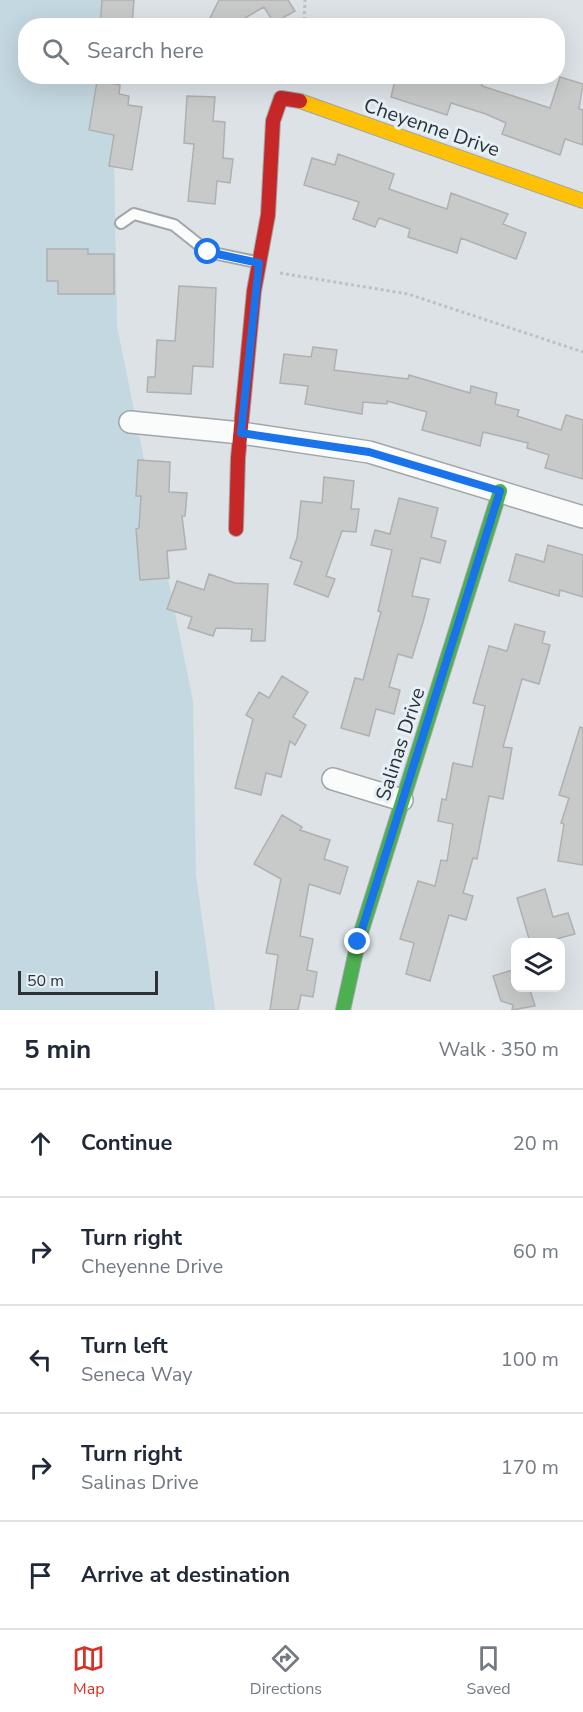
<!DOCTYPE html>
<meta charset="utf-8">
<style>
body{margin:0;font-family:"Nunito Sans",sans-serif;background:#f2f2f3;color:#1f2937}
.controls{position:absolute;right:18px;bottom:18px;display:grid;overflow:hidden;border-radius:12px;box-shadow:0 6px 24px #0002}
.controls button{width:54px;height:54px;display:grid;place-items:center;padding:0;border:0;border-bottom:2px solid #e0e1e3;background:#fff;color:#1f2937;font:30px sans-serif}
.scale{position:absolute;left:18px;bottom:15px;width:140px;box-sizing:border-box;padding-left:6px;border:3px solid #2d3134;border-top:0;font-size:16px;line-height:21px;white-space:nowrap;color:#2d3134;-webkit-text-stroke:4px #e5f1f7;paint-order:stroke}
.stop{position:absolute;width:18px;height:18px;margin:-14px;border:4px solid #1a73e8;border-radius:50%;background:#fff}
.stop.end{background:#1a73e8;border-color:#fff;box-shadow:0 2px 6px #0008}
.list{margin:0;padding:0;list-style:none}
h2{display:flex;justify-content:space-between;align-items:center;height:78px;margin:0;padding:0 24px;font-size:26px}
h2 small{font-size:20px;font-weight:400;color:#747a83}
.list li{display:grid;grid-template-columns:39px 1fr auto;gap:18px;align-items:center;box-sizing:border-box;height:108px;padding:0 24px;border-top:2px solid #e0e1e3}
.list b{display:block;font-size:22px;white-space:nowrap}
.list p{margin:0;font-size:20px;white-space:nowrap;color:#747a83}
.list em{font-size:20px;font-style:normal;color:#747a83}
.icon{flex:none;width:33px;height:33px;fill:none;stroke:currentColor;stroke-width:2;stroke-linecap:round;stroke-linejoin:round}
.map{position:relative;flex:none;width:583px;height:1010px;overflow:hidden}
.search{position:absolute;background:#fff;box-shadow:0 6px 24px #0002;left:18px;right:18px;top:18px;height:66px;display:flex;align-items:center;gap:15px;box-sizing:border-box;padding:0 21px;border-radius:24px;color:#747a83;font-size:22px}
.sheet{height:618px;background:#fff}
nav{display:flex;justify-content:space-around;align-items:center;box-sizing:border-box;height:84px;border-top:2px solid #e0e1e3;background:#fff;font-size:16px;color:#747a83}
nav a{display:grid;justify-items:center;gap:3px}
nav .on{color:#d93025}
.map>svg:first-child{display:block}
.green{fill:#c4d8e1}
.building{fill:#c8c9c9;stroke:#afb0b0;stroke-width:1.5}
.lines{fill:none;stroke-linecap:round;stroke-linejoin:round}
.lane-casing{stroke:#a1a6a8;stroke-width:14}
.street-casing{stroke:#a1a6a8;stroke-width:24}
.fast-casing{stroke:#a1a6a8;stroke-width:16}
.slow-casing{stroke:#a1a6a8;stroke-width:16}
.jam-casing{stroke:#a1a6a8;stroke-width:16}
.path{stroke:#bec1c3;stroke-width:3;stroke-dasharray:3 3;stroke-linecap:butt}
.lane{stroke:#fafbfb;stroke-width:10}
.street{stroke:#fafbfb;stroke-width:21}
.fast{stroke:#4caf50;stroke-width:14}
.slow{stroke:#ffc107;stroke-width:14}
.jam{stroke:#c62828;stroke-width:14}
.route{stroke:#1a73e8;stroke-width:8}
.labels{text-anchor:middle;stroke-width:6;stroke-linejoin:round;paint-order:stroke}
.street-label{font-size:20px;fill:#2d3134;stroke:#e5f1f7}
</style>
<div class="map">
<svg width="583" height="1010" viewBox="0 0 583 1010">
<rect width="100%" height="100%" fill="#dce2e5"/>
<path class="green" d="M0,0H118L117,25L26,26V76L116,77L114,155L117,326L193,701L196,875L215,1010H0Z"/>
<path class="building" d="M102,0H134L132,26H100Z
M219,0H288L295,11L274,23L264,7L243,19L240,26H206Z
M396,76H484L482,86L550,108L560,77L583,84L579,109L583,110V145L565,139L560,155L502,134L506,123L486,114L451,103L447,115L391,97Z
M97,81L120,85L119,94L129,96L128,105L142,107L132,170L109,166L114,135L89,130Z
M187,96L215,97L213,121L225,122L223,158L233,159L230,183L217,181L215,204L188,201L194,144L184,143Z
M338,154L394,174L389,189L429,203L447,209L451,193L508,214L503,224L526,233L516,259L461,238L457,253L408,237L410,229L379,218L375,227L353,219L359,202L304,185L312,158L335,165Z
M47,249H88V254H114V294H58V281H47Z
M179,286L216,288L213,367L193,366L191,394L147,392L148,377H155L157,340L175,341Z
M313,347L337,350L334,370L408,379L409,375L470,393L471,386L497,393L495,404L519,410L517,416L561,430L566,415L583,420V479L545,468L549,455L527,448L528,443L483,432L480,446L422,430L427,412L387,401V404L363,402L362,414L305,404L308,386L280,383L284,354L311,357Z
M138,460L170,462L169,492L187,493L185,516H182L186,549L167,551L169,578L140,580L136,529L139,528L141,496H136Z
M324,477L354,481L351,509H359L356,532L342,531L326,576L335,579L328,597L294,584L302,562L290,558L297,538L301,501L322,503Z
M399,498L438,508L431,537L446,541L440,563L421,558L412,596L429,599L423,622L412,658L398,654L389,687L400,690L394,714L376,709L369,736L341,728L355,678L363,680L381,612L378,611L392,550L371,545L375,530L390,534Z
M548,545L583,555V597L560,590L559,596L509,581L516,554L544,562Z
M209,574L235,583L268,584L265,641H251L252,629L216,628L213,636L188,628L192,617L167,609L177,581L204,590Z
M515,624L545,632L542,643L550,645L539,684L522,679L503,747L512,748L503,799L489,796L477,859L473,858L463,893L473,896L466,920L449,915L430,981L406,974L414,943L400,939L418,881L435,886L441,860L447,861L453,824L438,821L442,799L446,800L453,763L472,767L485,706L473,703L489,646L507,651Z
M282,676L308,692L293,717L306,725L295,745L290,741L281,777L266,773L261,795L235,788L253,719L246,715L259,692L269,698Z
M580,727L583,728V865L558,861L564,824L561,823L569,798L559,795Z
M282,815L302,827L300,830L330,840L324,859L348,867L340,894L309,884L300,936L313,939L307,970L317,972L313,997L301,995L298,1010H270L278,955L266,953L281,879L254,864Z
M545,889L553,917L568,913L575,934L545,942H530L517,898Z
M516,969V987H529L535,1006L512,1010L513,1005L501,1001L493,976Z"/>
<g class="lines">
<g class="lane-casing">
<path id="lane" d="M121,223L134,214L174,225L208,252L256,262"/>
</g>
<g class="street-casing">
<path id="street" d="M130,422L241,433L369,452L583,517
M333,779L402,800"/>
</g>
<g class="fast-casing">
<path id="fast" d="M343,1010L358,942L500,491"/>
</g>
<g class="slow-casing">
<path id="slow" d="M300,101L583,201"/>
</g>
<g class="jam-casing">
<path id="jam" d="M236,529L238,458L254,291L268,215L273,121L281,98L300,101"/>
</g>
<path class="path" d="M304,26L305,0
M280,273L408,294L583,352"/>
<use href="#lane" class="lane"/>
<use href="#street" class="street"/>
<use href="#fast" class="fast"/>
<use href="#slow" class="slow"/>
<use href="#jam" class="jam"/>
</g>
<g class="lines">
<path class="route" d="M208,252L259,263L241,433L369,452L500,491L358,942"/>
</g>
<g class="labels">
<g class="street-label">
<text transform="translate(432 127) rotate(19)" y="7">Cheyenne Drive</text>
<text transform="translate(400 744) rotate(-72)" y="7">Salinas Drive</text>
</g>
</g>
</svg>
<div class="controls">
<button><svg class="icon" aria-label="layers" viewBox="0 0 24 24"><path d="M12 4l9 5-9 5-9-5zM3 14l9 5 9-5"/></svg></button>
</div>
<div class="scale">50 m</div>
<div class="stop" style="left:208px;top:252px"></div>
<div class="stop end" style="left:358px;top:942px"></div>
<div class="search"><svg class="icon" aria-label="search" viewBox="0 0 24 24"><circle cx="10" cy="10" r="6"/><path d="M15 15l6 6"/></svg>Search here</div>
</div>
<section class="sheet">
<h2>5 min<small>Walk · 350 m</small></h2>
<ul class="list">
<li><svg class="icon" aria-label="ahead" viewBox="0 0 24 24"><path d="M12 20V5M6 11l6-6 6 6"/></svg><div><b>Continue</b></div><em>20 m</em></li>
<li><svg class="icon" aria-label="right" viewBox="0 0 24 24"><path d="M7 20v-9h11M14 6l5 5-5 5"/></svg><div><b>Turn right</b><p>Cheyenne Drive</p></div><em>60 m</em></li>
<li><svg class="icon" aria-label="left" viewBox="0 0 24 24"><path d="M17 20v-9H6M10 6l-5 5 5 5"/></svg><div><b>Turn left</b><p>Seneca Way</p></div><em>100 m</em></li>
<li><svg class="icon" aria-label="right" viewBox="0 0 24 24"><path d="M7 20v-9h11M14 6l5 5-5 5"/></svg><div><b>Turn right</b><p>Salinas Drive</p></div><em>170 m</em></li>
<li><svg class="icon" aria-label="arrive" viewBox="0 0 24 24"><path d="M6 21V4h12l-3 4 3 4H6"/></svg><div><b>Arrive at destination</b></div></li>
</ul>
</section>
<nav>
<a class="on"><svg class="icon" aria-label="map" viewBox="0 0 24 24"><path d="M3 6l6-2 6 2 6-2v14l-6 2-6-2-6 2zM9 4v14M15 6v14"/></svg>Map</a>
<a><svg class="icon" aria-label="directions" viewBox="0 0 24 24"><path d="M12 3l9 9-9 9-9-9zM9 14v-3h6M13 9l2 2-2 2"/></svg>Directions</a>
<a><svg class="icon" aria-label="saved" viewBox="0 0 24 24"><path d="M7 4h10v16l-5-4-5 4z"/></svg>Saved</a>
</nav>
